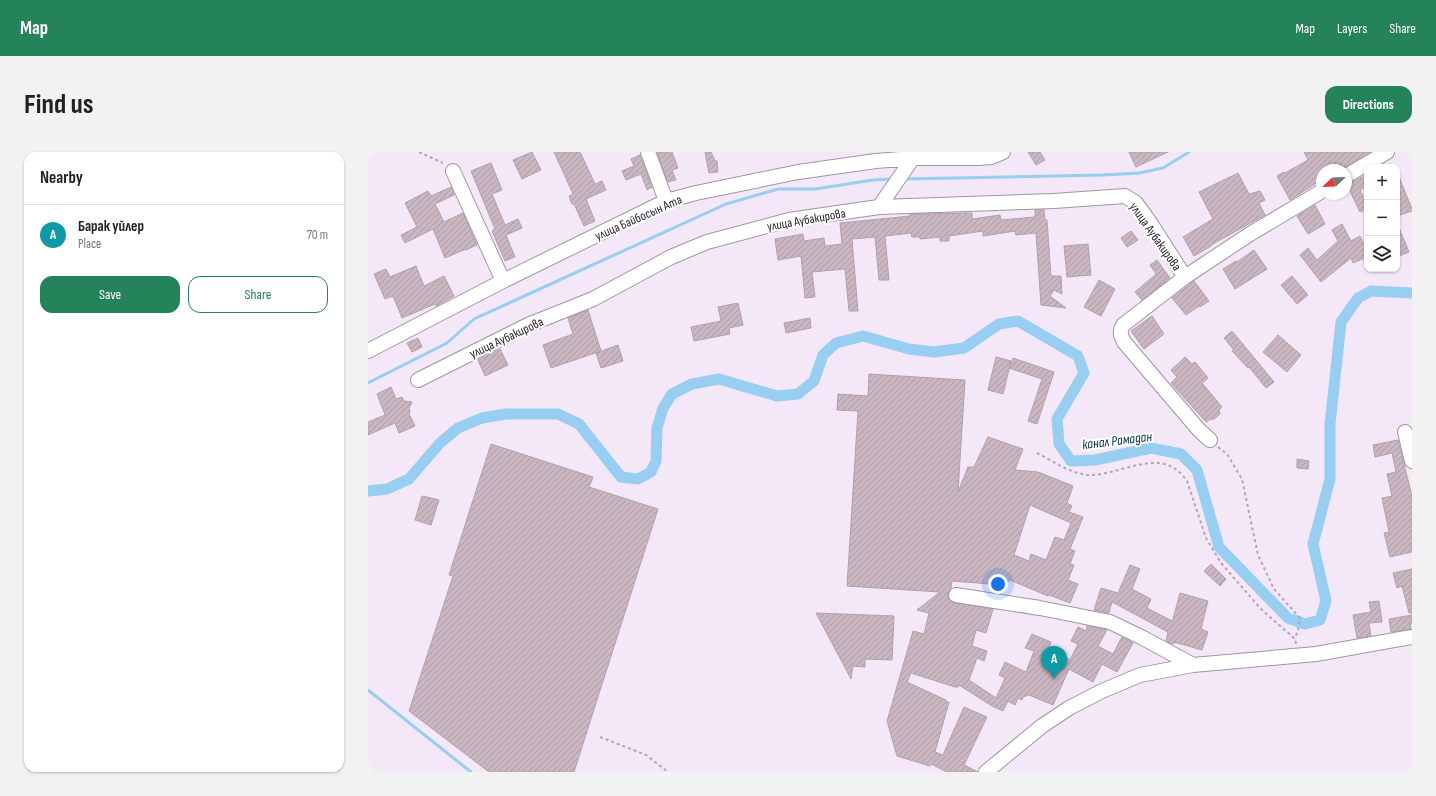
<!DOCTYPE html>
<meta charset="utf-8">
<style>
body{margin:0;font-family:"Sofia Sans Condensed",sans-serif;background:#f2f2f2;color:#202124}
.controls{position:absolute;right:12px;top:12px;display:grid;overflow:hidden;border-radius:8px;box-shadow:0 1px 3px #0004}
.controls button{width:36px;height:36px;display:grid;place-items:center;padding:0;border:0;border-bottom:1px solid #e0e0e0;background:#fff;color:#202124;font:20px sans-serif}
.compass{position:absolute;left:948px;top:12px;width:36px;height:36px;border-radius:50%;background:#fff;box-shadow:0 1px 3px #0004;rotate:247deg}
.you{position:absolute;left:630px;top:432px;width:14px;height:14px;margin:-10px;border:3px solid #fff;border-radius:50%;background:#1a73e8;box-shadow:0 0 0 6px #1a73e833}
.badge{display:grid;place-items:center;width:26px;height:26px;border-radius:50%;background:#24835b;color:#fff;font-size:13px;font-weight:700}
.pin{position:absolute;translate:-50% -33px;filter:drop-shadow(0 1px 2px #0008)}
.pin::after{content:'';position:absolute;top:21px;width:14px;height:12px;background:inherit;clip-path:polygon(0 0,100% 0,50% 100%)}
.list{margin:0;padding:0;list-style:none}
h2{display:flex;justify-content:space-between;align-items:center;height:52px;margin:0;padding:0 16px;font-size:17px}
h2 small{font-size:13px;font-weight:400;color:#757577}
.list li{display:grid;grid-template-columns:26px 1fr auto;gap:12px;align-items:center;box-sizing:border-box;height:60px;padding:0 16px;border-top:1px solid #e0e0e0}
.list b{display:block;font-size:15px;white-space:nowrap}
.list p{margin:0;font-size:13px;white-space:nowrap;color:#757577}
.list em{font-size:13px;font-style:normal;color:#757577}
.actions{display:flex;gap:8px;padding:12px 16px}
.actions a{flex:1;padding:9px 0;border:1px solid #24835b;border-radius:12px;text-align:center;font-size:14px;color:#24835b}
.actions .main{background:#24835b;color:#fff}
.icon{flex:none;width:22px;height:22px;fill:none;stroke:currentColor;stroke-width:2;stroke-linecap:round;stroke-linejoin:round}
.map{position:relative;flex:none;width:1044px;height:620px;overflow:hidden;border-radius:12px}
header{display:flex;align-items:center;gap:24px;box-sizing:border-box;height:56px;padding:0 20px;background:#24835b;color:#fff}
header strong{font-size:19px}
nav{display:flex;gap:22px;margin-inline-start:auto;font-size:14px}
.intro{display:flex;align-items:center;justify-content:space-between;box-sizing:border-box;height:96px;padding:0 24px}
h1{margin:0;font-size:28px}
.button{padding:10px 18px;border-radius:12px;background:#24835b;color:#fff;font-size:14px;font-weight:700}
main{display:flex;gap:24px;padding:0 24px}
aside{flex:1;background:#fff;border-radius:12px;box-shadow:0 1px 3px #0004}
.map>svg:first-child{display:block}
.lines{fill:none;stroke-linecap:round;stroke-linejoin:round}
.stream{stroke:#98cef1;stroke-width:3}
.canal{stroke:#98cef1;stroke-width:11}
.building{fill:url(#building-hatch);stroke:#b2a0aa;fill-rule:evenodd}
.minor-casing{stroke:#a095a4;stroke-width:16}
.path{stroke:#b0a7b4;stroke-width:2;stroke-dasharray:3 3;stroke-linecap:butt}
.minor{stroke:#fff;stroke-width:14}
.labels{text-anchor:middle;stroke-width:4;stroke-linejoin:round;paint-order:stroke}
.street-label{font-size:13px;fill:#262228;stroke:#fff}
.water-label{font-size:14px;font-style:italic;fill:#043148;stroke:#fff}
</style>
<header>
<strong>Map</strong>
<nav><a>Map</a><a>Layers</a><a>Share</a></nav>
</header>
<div class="intro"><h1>Find us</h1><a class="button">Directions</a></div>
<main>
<aside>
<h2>Nearby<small></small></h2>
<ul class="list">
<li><span class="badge" style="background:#0f9aa8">A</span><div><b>Барак уйлер</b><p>Place</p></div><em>70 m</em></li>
</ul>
<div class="actions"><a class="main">Save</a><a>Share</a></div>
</aside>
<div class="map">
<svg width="1044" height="620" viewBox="0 0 1044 620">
<defs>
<pattern id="building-hatch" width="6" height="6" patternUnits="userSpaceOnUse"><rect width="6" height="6" fill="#c9b6c1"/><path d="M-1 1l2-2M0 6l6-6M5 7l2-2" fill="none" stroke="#ac9ca6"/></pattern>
</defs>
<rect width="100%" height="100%" fill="#f3e7f8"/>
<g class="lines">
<path class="stream" d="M536,27L735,23L771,21L795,16L821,0
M0,231L79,191L106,167L358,52L410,37H447L505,28L524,27
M0,538L103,620"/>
<path class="canal" d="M0,339L19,337L41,327L72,291L90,276L114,266L138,262H190L211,272L253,325L270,327L283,320L288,309L289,276L295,256L304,242L324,232L351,227L409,244L430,242L446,229L455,203L468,191L495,184L541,197L566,200L596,196L631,172L650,169L710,204L716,221L689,267L691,292L703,309L727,308L783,296L813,302L829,318L851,395L920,466L937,472L952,468L958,449L945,392L962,327V272L973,170L990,146L1003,139L1044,141"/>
</g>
<path class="building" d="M164,0L173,18L154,27L145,8Z
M186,0H212L227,32L234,29L238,38L218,47L227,69L216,74L206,52H204L201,44L205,42Z
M289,0H304L310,16L304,18L308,28L300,30Z
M337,0H343L347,9H349L350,20L341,21Z
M660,0H672L677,8L668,13Z
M761,0H800L768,15Z
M936,0H1002L972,18L969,14L962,18H954V23L948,27L950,30L922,48L909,24L916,20L917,21L940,8Z
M272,3L284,35L279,38L273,22L258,28L254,19L266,14L263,7Z
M123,11L134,38L124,42L137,73L150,67L154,76L138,83L147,105L137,109L124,79L127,77L103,19Z
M1029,20L1044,57V59L1029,64Z
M870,21L881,42L892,39L897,48L891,51L897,63L843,93V94L826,104L815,85L845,67L831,40Z
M999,23V34L992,38L999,54V57L992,60L979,33Z
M83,35L86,43L67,52L76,70L95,61L109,93L98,98V97L77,106L65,77L37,91L33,83L49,75L37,51L60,39L63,44Z
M947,53L957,72L940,82L929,64Z
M667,58H676L677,68H679L683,124H693L694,142L686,138L682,144L698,156L673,153L668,81L648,83L647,79L615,84V79L581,84V89H572V85L552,87V85H544L543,81L517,84L521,128H511L507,85L484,87L490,159H481L477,117L444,120L447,145L437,146L433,104L410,108L407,87L435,82L436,89L456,86L457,94L474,92L472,71L542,64V62L597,61H604V67L632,63L633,68L667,65Z
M1029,71L1041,100L1029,105Z
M974,72L983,89L992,84L999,99V105L985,111L983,106L953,130L932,103L940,96L949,108L970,89L964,78Z
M763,79L770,88L759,95L753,86Z
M720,92L723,123L699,125L696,94Z
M886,98L899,117L867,137L855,117L868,109L869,110Z
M789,108L802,126L774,148L767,140L788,122L782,113Z
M48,114L56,134L76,124L86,144L68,154L67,152L34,166L25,144L17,147L6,122L18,117L22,125Z
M924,124L940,143L929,152L913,133Z
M731,128L747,137L733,164L716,155Z
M826,129L841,149L832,155L831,154L818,163L804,146Z
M370,151L375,173L361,176L362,182L326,189L323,175L353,169L350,155Z
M220,158L233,199L183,216L175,193L205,182L200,166Z
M784,164L796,182L776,197L763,179Z
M442,166L443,176L418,181L416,171Z
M864,179L906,230L898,236L881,215L880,216L864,199L866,198L856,186Z
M910,183L933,203L919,220L895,200Z
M50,186L54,195L44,200L39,191Z
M250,193L255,209L233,216L228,201Z
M132,197L140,213L117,224L110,208Z
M628,205L643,209L635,242L620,238Z
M817,205L824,212L827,210L840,226L834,231L854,255L851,258L852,262L846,267H843L838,270L803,231L809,225L803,218Z
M645,206L686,220L669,272L660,269L674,227L641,216Z
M501,222L597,228L590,340L600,315H606L620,285L655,297L647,318L670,320L705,334L699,351L704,354L701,360L715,365L702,397L707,399L702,412L706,413L700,428L710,432L702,451L681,443L680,444L642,428L635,433L584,429L583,436L580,442V446L583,450L625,457L618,481L608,478L604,494L619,499L616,509L609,506L601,528L628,546L637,526L631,523L637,510L658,520L666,499L657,496L664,482L683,490L680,498L702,508L710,492L703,489L710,475L718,479L719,474L739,478L730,494L745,502L754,485L765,491L749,520L734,512L725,530L701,517L685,553L661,543L655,545L654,548L650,546L647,553L640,549L635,559L624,554L591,533L590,535H587L543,521L539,530L578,548V550H581L567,600L575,603L596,555L619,565L596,613L610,620H579L563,612L562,614L529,604L519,569L545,479L556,482L561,461L549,458L572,440L479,434L490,259L469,258L470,242L500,244ZM662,353L703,371L696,388L687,385L678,408L663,402L661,409L646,403Z
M23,235L28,247L34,245L36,249L44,250L41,256L42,260L41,262L47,274L31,281L27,271L0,283V270L17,263L9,242Z
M1030,288L1044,344V400L1022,405L1016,381L1021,380L1014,346L1024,344L1019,322L1028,320L1024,301L1007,305L1005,293Z
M123,292L225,325L221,335L290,357L206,620H121L41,559L85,424L81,423Z
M929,307L941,309L940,317L929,316Z
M54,344L71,348L63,373L47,368Z
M843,412L858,427L852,434L836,419Z
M762,413L772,417L764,437L783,447L779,456L804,469L805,467L812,441L840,449L833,477L840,480L834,498L806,490V492L802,491L798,489L800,480L744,450L741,461L726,458L733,436L750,441Z
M1044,417V461H1041L1034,434L1029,436L1025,421Z
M1011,449L1014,470L1001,471L1003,484L989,486L985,463L1003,460L1001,450Z
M448,461L526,464L524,508L497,507V515L485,514L483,527Z
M1044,463V472H1042L1043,477L1023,480L1021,467Z"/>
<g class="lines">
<g class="minor-casing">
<path id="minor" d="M280,0L298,49
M85,19L135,129
M978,24L1019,0
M511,55L545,6
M0,199L135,129L298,49L328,41L430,20L508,9L545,6H611L623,5L635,0
M50,228L160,173L225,147L303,105L339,90L421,68L511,55L686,49L757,44L768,51L783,72L817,125
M1037,280L1044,309
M842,288L831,278L756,190C753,184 751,180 755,173L817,125L838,111L882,82L954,39
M588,443L672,456L742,470L775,486L825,513
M618,620L674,574L701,556L734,539L772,523L825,513L948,502L1044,485"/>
</g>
<path class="path" d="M51,0L75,11
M850,295L859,302L874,327L890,403L906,437L932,466L930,478L927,487
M669,301C685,309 704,323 723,323C756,322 795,293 819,329L838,386L853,411L893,457L927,487L928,492
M232,585L278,603L300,620"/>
<use href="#minor" class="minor"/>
</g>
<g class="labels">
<g class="street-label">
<text transform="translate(270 65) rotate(-24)" y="5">улица Байбосын Ата</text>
<text transform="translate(438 67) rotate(-10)" y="5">улица Аубакирова</text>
<text transform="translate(788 84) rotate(55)" y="5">улица Аубакирова</text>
<text transform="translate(138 185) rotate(-25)" y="5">улица Аубакирова</text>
</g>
<g class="water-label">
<text transform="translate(749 288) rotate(-7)" y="5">канал Рамадан</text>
</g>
</g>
</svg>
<div class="controls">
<button>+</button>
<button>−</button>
<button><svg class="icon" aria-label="layers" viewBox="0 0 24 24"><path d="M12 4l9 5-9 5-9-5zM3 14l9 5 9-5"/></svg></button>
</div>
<svg class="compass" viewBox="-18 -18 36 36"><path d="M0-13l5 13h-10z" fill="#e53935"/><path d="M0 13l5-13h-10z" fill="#757577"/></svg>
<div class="you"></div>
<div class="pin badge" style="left:686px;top:527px;background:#0f9aa8">A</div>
</div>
</main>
